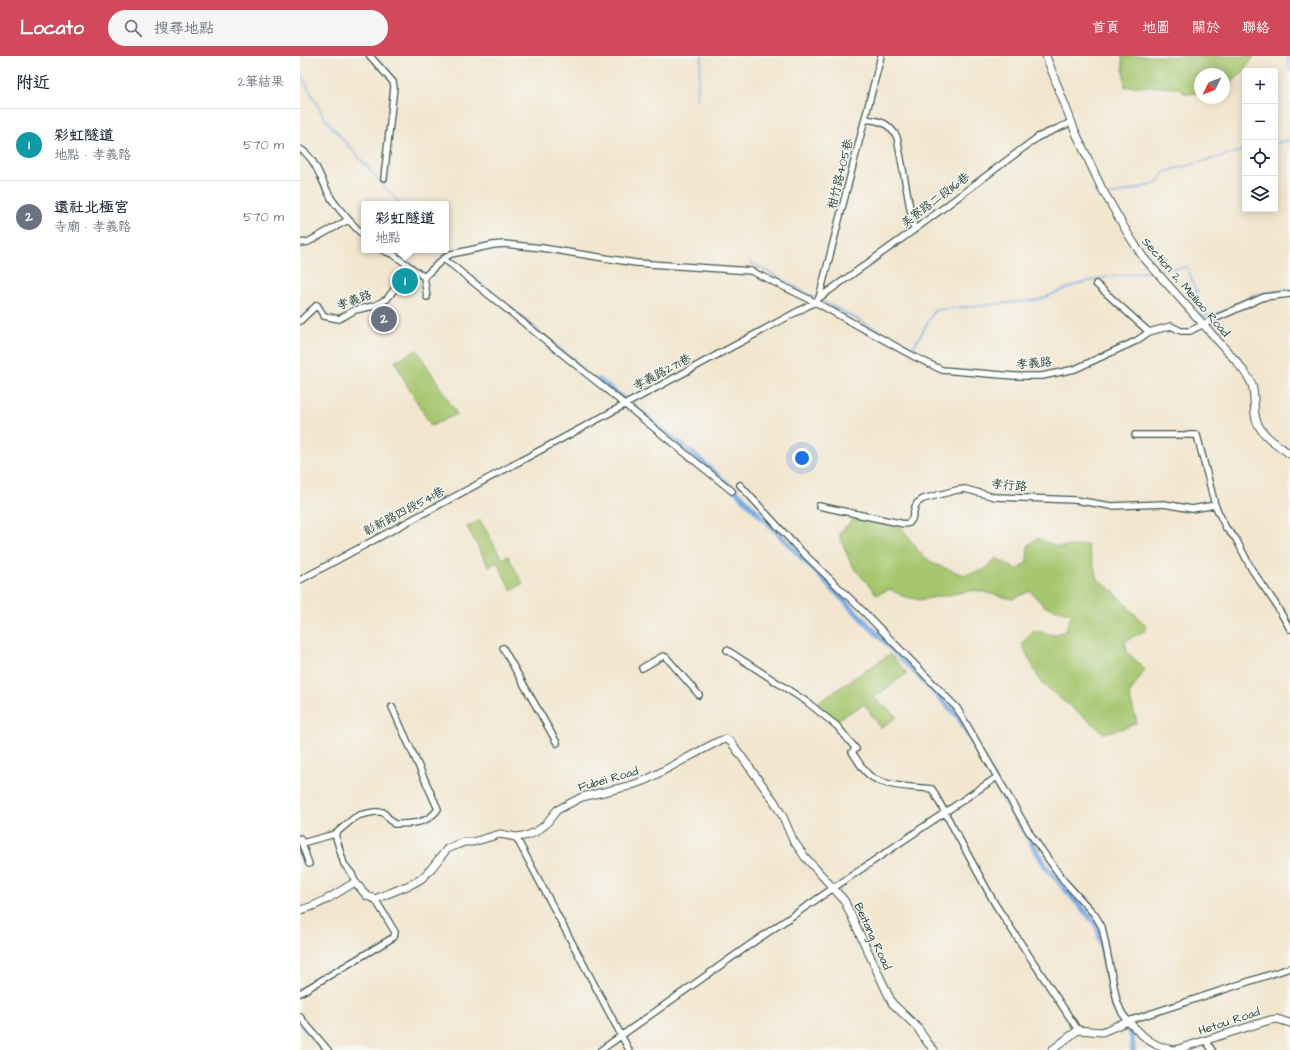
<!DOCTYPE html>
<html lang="zh-TW">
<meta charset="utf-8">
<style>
body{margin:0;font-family:"Architects Daughter","LXGW WenKai TC",sans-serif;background:#f6f6f7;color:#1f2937}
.controls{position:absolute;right:12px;top:12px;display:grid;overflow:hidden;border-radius:4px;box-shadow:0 2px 10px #0003}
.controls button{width:36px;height:36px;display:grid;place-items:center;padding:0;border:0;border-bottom:1px solid #e0e1e3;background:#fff;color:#1f2937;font:20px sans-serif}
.compass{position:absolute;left:894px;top:12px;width:36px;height:36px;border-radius:50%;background:#fff;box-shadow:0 2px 10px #0003;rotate:227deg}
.you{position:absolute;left:502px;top:402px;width:14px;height:14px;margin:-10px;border:3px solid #fff;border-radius:50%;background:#1a73e8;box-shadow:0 0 0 6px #1a73e833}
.badge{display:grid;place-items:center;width:26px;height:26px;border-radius:50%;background:#d1495b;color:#fff;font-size:13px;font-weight:700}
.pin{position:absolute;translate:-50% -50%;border:2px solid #fff;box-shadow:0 1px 4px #0006}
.popup{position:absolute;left:61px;top:145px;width:88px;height:52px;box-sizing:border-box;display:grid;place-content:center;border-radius:4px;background:#fff;filter:drop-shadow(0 1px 3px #0005);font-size:13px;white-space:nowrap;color:#747a83}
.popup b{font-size:15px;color:#1f2937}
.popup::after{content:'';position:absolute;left:50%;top:100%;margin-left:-8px;border:8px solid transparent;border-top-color:#fff}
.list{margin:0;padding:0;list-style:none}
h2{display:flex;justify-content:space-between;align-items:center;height:52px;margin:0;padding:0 16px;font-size:17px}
h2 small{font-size:13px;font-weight:400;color:#747a83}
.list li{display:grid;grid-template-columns:26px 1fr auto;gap:12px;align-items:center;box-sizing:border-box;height:72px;padding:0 16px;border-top:1px solid #e0e1e3}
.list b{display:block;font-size:15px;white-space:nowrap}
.list p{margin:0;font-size:13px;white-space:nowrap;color:#747a83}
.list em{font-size:13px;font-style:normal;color:#747a83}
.icon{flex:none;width:22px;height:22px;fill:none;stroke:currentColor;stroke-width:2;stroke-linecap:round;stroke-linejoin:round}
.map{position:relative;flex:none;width:990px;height:994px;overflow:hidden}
header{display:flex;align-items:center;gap:24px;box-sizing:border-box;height:56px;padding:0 20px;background:#d1495b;color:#fff}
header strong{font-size:19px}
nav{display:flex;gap:22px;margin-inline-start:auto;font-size:14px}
.search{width:280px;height:36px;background:#f6f6f7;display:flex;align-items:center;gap:10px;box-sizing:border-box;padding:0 14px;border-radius:22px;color:#747a83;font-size:15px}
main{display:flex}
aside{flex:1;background:#fff}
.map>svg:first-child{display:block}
.green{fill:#a6c66e;stroke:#628251}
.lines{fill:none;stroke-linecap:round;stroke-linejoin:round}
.stream{stroke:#7aabe5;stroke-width:1.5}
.canal{stroke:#7aabe5;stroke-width:5.5}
.minor-casing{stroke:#3f564b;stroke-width:8}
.tertiary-casing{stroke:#3f564b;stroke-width:9}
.minor{stroke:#fff;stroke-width:5.5}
.tertiary{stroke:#fff;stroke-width:7}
.labels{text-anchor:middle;stroke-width:3;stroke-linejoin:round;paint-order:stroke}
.street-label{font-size:12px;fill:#1f3d34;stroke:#f6f6f2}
</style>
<header>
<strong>Locato</strong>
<div class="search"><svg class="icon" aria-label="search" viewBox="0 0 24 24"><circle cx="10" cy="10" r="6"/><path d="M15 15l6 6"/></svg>搜尋地點</div>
<nav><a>首頁</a><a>地圖</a><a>關於</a><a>聯絡</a></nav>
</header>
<main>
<aside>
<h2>附近<small>2筆結果</small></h2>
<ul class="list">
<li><span class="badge" style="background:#0f9aa8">1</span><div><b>彩虹隧道</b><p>地點 · 孝義路</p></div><em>570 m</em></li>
<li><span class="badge" style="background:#6b7280">2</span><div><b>還社北極宮</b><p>寺廟 · 孝義路</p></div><em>570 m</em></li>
</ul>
</aside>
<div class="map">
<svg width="990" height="994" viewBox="0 0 990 994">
<rect width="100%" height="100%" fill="#f6f6f2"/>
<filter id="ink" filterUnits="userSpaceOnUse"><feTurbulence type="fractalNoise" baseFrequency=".025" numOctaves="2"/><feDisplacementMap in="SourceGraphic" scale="8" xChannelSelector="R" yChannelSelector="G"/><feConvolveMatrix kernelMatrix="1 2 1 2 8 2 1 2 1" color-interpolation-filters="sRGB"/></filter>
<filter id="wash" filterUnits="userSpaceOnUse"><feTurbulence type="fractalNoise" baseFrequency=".012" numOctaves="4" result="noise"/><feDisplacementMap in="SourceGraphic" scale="16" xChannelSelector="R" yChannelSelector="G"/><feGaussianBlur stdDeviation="0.9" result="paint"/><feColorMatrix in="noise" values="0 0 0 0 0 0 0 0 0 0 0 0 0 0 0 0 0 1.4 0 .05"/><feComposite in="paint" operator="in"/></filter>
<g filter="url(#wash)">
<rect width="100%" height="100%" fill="#f2e6cf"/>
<path class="green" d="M822,0H954L942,18L924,31V18H900V37L885,38L879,32L839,30L825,31Z
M117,294L157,358L131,370L107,329L95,305Z
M553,463L601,471L620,497L634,508L664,519L684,514L696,502L717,514L727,506L728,490L737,482L758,491L787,489L798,523L814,536L846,570V574L825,585L827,596L845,613L829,639L837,666L828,671L804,677L741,627L722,588L734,574L754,579L765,575L772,558L744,550L730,535L713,543L675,534L620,544L602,540L590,533L577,539L551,508L539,478Z
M180,464L202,503L208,500L223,528L211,534L197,506L189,511L167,471Z
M590,598L607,617L574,642L597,661L581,672L564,648L535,665L513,650Z"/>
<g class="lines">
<path class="stream" d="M987,0L990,15
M0,17L25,63L100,148
M396,43L402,0
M975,87L990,84
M812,139L858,127L864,116L945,94
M142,194L147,198
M149,201L285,313
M450,206L517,243
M857,214L887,211L897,237L903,261L931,253L953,239L990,233
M520,244L613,292L635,254L738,244L778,228L802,222L852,215
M0,969L21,994"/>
<path class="canal" d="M299,324L394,399L438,437L658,660L701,737L746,811L795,867L798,873L813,948L832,981L833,994"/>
</g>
</g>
<g filter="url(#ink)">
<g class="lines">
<g class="minor-casing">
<path id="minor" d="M70,0L93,26L94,31L84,122
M565,63C581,65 588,66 597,81L614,174
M0,93C17,102 22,129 33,145C42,157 53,169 64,180
M0,187L8,186L48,164
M82,194L94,199L124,221
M796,228L849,276L871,270L881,275H890L914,263L964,241L990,238
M127,241L124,221L143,203
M519,242L581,0
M0,265L17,249L24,260L39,263L55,254L74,250L87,243L111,211
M835,379H897L915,449L926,472L936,483L952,514L975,547L990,573
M440,429L495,489L562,554L657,652L731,779L764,825L795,859L802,871L817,945L822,957L828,965L990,912
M432,435L152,209L143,203L151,198L161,196L193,189L204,188L242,192L336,207L451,215L515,246L615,301L642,314L714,320H742L775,313L836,285L849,276
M519,450L604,468L609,467L612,463L615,451L617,447L623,443L657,434L665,433L695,441L775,444L811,450L864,448L892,453L915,449
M0,524L515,246L519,242L614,174L738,81L772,66
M203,592L257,687
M427,594L507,646L537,670L556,693
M342,612L363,600L366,601L399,639
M552,696C557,703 562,713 569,719C583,731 613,731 632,733L695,848L778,974
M35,778L44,808L52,818L55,826
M216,781L329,994
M0,782L9,808
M2,787L35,778L54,762L60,759L74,756H83L94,768C111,768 128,768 138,753L92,651
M0,937L94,881L95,876L75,843
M0,961L28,994
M905,984L912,994
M301,994L448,890L697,721"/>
</g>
<g class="tertiary-casing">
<path id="tertiary" d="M746,0L775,75L801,131L828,178L843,201L936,305C941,312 949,320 952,329C957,346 950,361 963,376C970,385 981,391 990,398
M0,854C21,849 37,837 55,826L67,840L75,843L112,828L121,823L130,814L147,793L164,786H173L200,778L216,781L229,779L237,775L245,769L257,754L282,741L329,730L346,724L398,696L419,685L426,683L431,686L474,745L483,761L493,784L505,801L544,844L592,947L617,971L627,986L634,994
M752,994L778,974L802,976L828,965C843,980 851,990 873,994
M875,994L970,964L977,963L990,967"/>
</g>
<use href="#minor" class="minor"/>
<use href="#tertiary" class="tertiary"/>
</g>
</g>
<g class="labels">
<g class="street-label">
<text transform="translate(540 118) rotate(-76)" y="4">柑竹路405巷</text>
<text transform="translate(635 144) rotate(-37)" y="4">美寮路二段116巷</text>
<text transform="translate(886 231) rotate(49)" y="4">Section 2, Meiliao Road</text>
<text transform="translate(54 244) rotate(-19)" y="4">孝義路</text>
<text transform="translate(734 307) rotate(-5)" y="4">孝義路</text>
<text transform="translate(362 316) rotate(-28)" y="4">孝義路271巷</text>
<text transform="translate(709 429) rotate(5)" y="4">孝行路</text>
<text transform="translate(104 455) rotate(-28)" y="4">彰新路四段541巷</text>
<text transform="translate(308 723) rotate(-16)" y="4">Fubei Road</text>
<text transform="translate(573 880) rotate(65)" y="4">Beitang Road</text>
<text transform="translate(929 965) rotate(-18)" y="4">Hetou Road</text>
</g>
</g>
</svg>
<div class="controls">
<button>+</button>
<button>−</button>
<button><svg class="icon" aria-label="locate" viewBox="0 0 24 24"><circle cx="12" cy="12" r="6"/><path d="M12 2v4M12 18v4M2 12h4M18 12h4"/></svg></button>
<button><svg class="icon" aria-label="layers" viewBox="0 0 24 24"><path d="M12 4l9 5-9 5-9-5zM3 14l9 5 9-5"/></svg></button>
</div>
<svg class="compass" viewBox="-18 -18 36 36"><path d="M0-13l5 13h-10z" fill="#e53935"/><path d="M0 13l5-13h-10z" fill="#747a83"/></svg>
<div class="you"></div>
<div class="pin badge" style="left:105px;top:225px;background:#0f9aa8">1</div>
<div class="popup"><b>彩虹隧道</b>地點</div>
<div class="pin badge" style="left:84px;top:263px;background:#6b7280">2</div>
</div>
</main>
